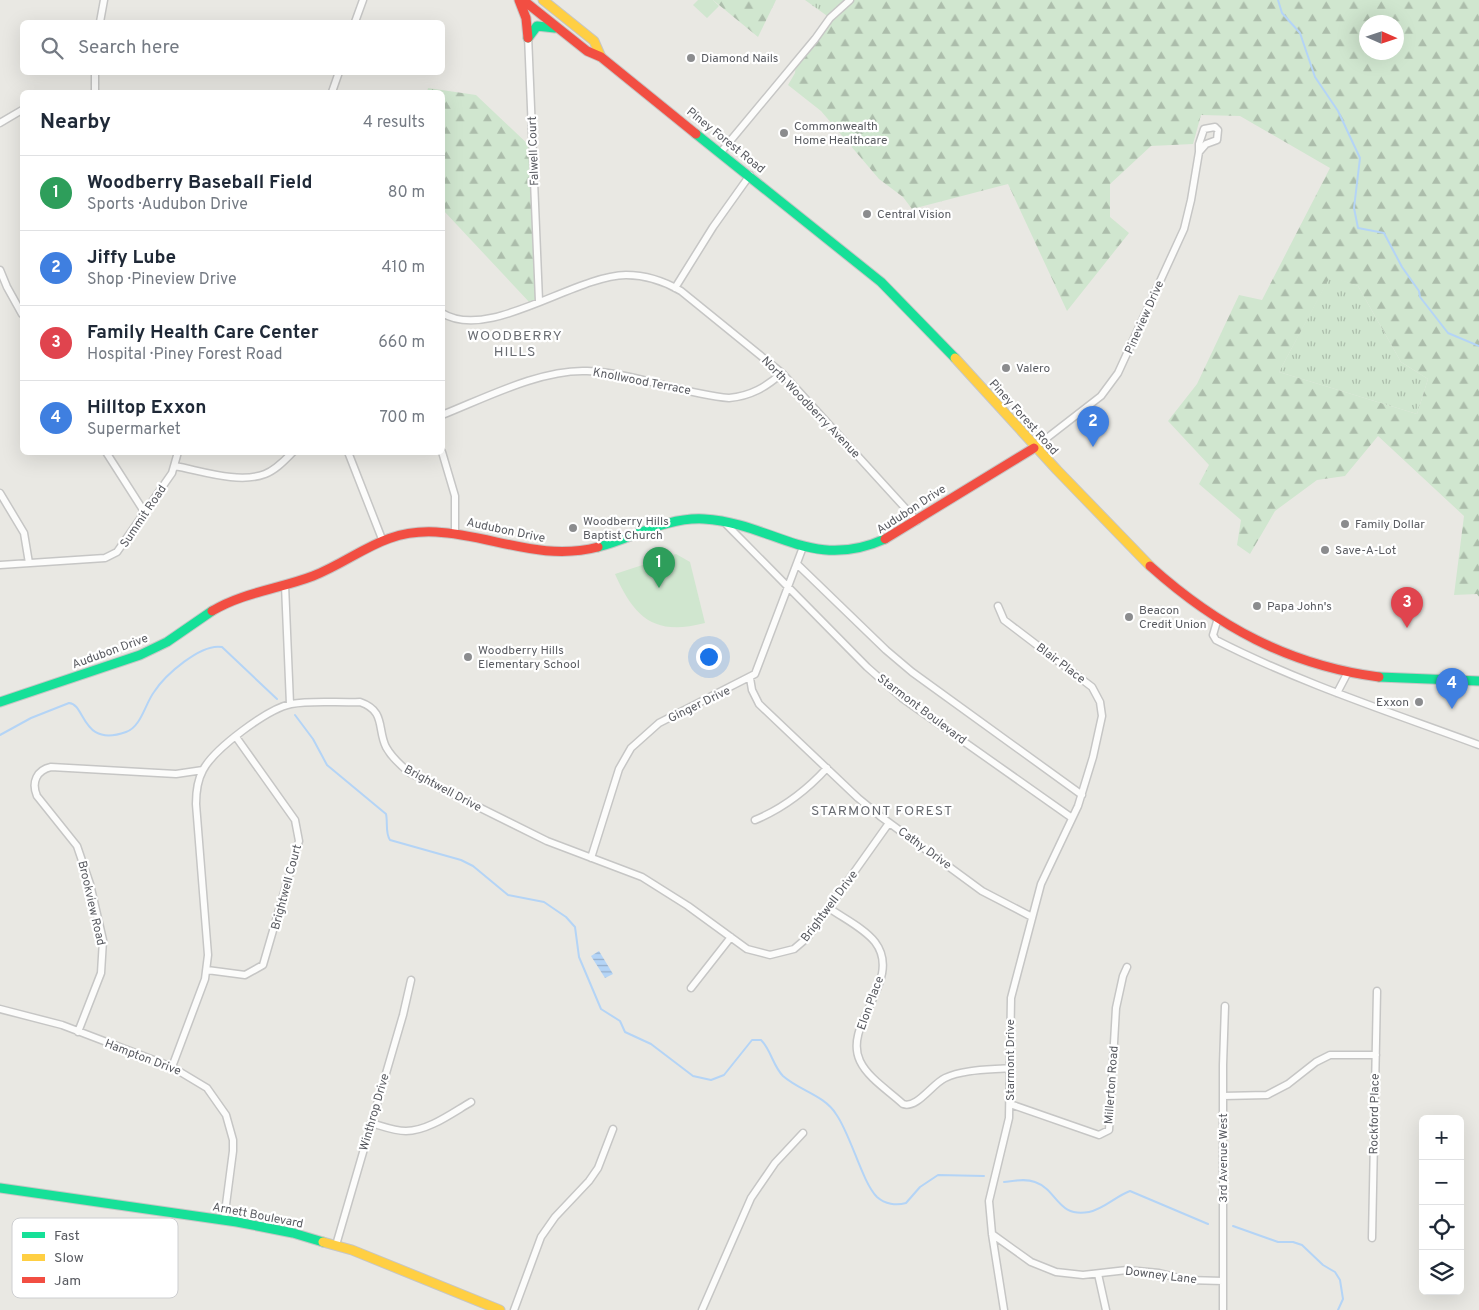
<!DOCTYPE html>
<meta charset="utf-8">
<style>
body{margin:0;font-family:Overpass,sans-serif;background:#f2f2f3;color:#1f2937}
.controls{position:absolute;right:15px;bottom:15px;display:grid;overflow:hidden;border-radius:8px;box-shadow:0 5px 20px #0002}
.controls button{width:45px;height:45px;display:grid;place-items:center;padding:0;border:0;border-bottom:1px solid #e0e1e3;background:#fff;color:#1f2937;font:25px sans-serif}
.compass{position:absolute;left:1359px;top:15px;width:45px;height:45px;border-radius:50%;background:#fff;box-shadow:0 5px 20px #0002;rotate:93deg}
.you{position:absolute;left:708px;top:656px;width:18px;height:18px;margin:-12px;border:4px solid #fff;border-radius:50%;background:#1a73e8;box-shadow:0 0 0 8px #1a73e833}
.badge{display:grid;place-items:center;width:32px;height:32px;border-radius:50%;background:#8b8c8e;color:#fff;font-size:16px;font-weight:700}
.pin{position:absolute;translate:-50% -41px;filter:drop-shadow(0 1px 2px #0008)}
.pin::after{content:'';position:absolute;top:26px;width:18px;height:15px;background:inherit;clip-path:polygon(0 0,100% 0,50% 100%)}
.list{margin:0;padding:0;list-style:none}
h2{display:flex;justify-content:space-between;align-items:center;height:65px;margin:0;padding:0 20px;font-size:21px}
h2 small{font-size:16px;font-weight:400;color:#747a83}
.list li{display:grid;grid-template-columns:32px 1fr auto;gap:15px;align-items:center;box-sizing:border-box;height:75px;padding:0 20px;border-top:1px solid #e0e1e3}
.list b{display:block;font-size:19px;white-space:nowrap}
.list p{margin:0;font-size:16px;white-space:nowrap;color:#747a83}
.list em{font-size:16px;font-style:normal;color:#747a83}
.icon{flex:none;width:28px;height:28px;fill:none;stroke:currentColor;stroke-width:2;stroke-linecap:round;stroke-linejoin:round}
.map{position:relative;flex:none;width:1479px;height:1310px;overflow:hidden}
.search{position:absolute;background:#fff;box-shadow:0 5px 20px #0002;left:20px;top:20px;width:425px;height:55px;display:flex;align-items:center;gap:12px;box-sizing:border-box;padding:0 18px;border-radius:8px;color:#747a83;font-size:19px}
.panel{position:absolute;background:#fff;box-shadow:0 5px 20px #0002;left:20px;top:90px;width:425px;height:365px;border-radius:8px}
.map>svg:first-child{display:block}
.grass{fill:url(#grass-tufts)}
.forest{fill:url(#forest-firs);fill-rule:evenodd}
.park{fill:#d0e6cf}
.water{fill:url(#water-rules)}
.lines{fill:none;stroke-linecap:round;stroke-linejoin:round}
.stream{stroke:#b4d4f6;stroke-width:2}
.street-casing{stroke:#c6c6c5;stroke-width:9}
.fast-casing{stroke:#c6c6c5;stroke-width:11}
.slow-casing{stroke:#c6c6c5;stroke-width:11}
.jam-casing{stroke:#c6c6c5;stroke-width:11}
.street{stroke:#fcfcfb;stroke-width:6}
.fast{stroke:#16e098;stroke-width:9}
.slow{stroke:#ffcf43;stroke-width:9}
.jam{stroke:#f24e42;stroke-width:9}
.poi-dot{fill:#8b8c8e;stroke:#fff;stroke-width:2}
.labels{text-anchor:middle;stroke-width:4.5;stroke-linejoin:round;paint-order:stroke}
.poi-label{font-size:12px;fill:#595b61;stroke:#fff;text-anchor:start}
.street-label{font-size:12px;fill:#595b61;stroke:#fff}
.neighbourhood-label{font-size:14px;letter-spacing:1px;fill:#6a6d73;stroke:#fff}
.key{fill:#fff;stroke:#cdced0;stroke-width:1}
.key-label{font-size:14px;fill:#595b61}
</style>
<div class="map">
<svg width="1479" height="1310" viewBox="0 0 1479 1310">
<defs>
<pattern id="grass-tufts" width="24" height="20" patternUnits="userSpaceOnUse" patternTransform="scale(1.25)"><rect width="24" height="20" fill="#d0e6cf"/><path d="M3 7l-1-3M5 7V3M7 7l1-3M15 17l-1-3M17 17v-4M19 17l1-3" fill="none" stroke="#acbdab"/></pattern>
<pattern id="forest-firs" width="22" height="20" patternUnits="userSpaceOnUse" patternTransform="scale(1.25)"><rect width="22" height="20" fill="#d0e6cf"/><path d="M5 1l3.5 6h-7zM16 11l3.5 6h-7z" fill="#acbdab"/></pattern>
<pattern id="water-rules" width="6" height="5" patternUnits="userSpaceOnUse" patternTransform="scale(1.25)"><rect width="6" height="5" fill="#b4d4f6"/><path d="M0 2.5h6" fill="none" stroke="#95afcb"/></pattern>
</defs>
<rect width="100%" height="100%" fill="#e9e8e3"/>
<path class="grass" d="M805,0H850L830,18Z
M1330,276L1358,286L1401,362L1428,379L1417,414L1279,372Z"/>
<path class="forest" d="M713,0H776L758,37Z
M850,0H1479V597L1477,594L1454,595L1464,516L1378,436L1345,476L1317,480L1275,511L1250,554L1237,545L1241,520L1199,484L1209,465L1168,421L1197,384L1239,295L1262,300L1330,168L1240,116L1201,115L1193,144L1151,146L1110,184V217L1129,233L1067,311L1008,184L912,209L903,197L879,179L821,111L788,85L795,73L796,61ZM1366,22H1396V52H1366ZM1330,277L1358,286L1401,362L1428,379L1417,414L1279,372Z
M428,88L476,95L533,149L539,301L531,304L443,210L442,92H427Z"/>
<path class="park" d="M698,0H713L719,6L707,18L693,5Z
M676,554L690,562L705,623C655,636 635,619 615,574Z"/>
<path class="water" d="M599,951L613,974L605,978L591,956Z"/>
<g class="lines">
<path class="stream" d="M1278,0L1282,13L1300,33L1315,77L1338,111L1360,158L1354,208L1358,228L1384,233L1402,267L1419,291L1420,297L1448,333L1479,346
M295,715L313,739L327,765L386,814C388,823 385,833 390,840L461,860L473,866L508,895L544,902L566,917L575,927L579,957L601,1009L620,1021L625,1032L651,1044L693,1076L711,1080L724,1075L752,1040H761C771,1050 773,1066 783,1076C800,1091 824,1095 836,1114C851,1135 862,1182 877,1197C885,1204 896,1206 906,1203L920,1187L938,1175L984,1176
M0,735L31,718L69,703C86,704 81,748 126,732C141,727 145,704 154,692C165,675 201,643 222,647L277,699
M1004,1182C1014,1181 1025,1178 1035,1182C1058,1190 1057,1218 1089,1212C1104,1209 1116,1196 1130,1191L1208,1224
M1233,1226L1278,1242H1293L1302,1245L1323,1265L1335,1272L1340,1280L1343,1299L1338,1310"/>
<g class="street-casing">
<path id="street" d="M100,22L104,0
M355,22L363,0
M528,35L539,301
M95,92V72
M332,92L339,72
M0,123L22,110
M721,152L815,39L830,18L850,0
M0,270L7,287L22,314
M675,288L713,227L750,175
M442,313C489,342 573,276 626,275C646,275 664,281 681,291L782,373L917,521
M442,415C485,398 541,369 587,371C635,373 682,394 729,398C751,396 766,387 782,373
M1034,448L1101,396L1118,373L1184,229L1191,200L1199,152L1206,144L1217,140L1218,130L1215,127L1204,129L1199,144V152
M106,452L145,513
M348,452L382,539
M442,452L455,496V532
M175,466C202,471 239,484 265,474C276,470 285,460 293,452
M0,493L24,533L29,563
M724,522L867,667L902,698L1072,818
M797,564L886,650L912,672L1082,795
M0,565L105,558L117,552L172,473L178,452
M285,585L290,704
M998,606L1004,620L1092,687L1100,702L1102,716L1093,757L1078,806L1041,884L1011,998L1009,1118L989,1201L992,1234L1004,1310
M1218,618L1213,635L1216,640C1300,683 1390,712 1479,745
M750,678L752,690L759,704L858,798L880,816L982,891L1032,917
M1337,693L1348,672
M755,820C784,808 806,791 827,768
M591,858L619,769L631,748L659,723L755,674L803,547
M829,908C843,918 864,928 875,942C904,980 842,1024 860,1061C868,1078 889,1091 903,1104C917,1109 932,1084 945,1078C964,1069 990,1070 1011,1068
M207,970L245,975L263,965L299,841L295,820L236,737
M691,988L731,937
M0,1009L62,1025L172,1067L207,1088L226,1115L233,1140V1151L224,1220
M78,1032L101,973L103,940L90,884L77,846L37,796C31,782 37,770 51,767L176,774L203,770
M172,1067L205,979L208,955L196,804C196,792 197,781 203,770C214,749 267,709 291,704C312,700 338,703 360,702C386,711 377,729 386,747C392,758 400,765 410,773L547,841L642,877L688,906L747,949L770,955L794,949L808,937L889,823
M1223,1096L1267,1095L1288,1084L1316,1062L1330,1055H1376
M1010,1104L1099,1135L1109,1130L1116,1008L1123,976L1127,967
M371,1123C382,1126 394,1131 406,1131C428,1131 452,1113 471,1102
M992,1234L1031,1262L1056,1272L1083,1275L1127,1270L1159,1273L1187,1280L1223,1281
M1372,1238L1377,991
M336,1245L403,1015L411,980
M1098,1274L1106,1310
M514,1310L541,1237L555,1217L589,1181L598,1168L613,1129
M702,1310L751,1198L775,1163L803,1133
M1223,1310V1065L1225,1006"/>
</g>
<g class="fast-casing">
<path id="fast" d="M528,38L537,26L555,28
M696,134L881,282L955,358
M598,547C633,538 666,517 704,519C773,523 811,572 885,539
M1379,677L1479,681
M0,702L140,655L167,642L212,611
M0,1188L237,1222L293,1233L323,1242"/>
</g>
<g class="slow-casing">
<path id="slow" d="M543,0L594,41L601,57
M955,358L1057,470L1150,566
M323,1242L352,1250L500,1310"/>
</g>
<g class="jam-casing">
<path id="jam" d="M519,0L526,18L528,38
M523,0L587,51L601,57L696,134
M885,539L1034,448
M1150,566C1217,626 1288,665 1379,677
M212,611C244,592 279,589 313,576C358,558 382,529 436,532C492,535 541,562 598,547"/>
</g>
<use href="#street" class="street"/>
<use href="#fast" class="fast"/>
<use href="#slow" class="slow"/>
<use href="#jam" class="jam"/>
</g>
<g class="poi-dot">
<circle cx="691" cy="58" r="5"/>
<circle cx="784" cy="133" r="5"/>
<circle cx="867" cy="214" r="5"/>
<circle cx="1006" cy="368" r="5"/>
<circle cx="1345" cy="524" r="5"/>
<circle cx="573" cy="528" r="5"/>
<circle cx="1325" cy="550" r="5"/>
<circle cx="1257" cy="606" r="5"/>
<circle cx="1129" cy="617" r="5"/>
<circle cx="468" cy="657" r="5"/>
<circle cx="1419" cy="702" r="5"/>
</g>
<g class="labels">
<g class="poi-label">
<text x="701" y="62">Diamond Nails</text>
<text x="794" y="130">Commonwealth<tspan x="794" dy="14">Home Healthcare</tspan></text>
<text x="877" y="218">Central Vision</text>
<text x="1016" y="372">Valero</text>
<text x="583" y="525">Woodberry Hills<tspan x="583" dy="14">Baptist Church</tspan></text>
<text x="1355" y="528">Family Dollar</text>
<text x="1335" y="554">Save-A-Lot</text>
<text x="1267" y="610">Papa John's</text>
<text x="1139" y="614">Beacon<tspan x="1139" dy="14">Credit Union</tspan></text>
<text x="478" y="654">Woodberry Hills<tspan x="478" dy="14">Elementary School</tspan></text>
<text x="1409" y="706" text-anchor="end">Exxon</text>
</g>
<g class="street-label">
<text transform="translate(726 140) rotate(39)" y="4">Piney Forest Road</text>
<text transform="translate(533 151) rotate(-92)" y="4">Falwell Court</text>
<text transform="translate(1144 317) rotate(-66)" y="4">Pineview Drive</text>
<text transform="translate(642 381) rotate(11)" y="4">Knollwood Terrace</text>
<text transform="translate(811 407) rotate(46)" y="4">North Woodberry Avenue</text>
<text transform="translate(1024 417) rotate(48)" y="4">Piney Forest Road</text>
<text transform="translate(911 509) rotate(-33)" y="4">Audubon Drive</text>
<text transform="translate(143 516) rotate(-56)" y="4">Summit Road</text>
<text transform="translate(506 530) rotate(12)" y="4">Audubon Drive</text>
<text transform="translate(110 651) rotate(-20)" y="4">Audubon Drive</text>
<text transform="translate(1061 663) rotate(37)" y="4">Blair Place</text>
<text transform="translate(699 704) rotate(-26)" y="4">Ginger Drive</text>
<text transform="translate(922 709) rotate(37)" y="4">Starmont Boulevard</text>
<text transform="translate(443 788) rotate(28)" y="4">Brightwell Drive</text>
<text transform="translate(925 848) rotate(36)" y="4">Cathy Drive</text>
<text transform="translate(286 887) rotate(-75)" y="4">Brightwell Court</text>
<text transform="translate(92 903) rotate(77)" y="4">Brookview Road</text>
<text transform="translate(829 906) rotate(-53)" y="4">Brightwell Drive</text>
<text transform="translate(870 1003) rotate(-70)" y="4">Elon Place</text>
<text transform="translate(143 1057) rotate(21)" y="4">Hampton Drive</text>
<text transform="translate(1010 1060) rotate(-90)" y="4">Starmont Drive</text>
<text transform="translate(1111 1085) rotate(-86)" y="4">Millerton Road</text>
<text transform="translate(374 1112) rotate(-74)" y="4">Winthrop Drive</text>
<text transform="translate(1374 1114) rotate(-89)" y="4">Rockford Place</text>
<text transform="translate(1223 1158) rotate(-90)" y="4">3rd Avenue West</text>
<text transform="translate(258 1215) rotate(11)" y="4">Arnett Boulevard</text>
<text transform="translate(1161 1275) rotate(7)" y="4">Downey Lane</text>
</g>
<g class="neighbourhood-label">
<text x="515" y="340">WOODBERRY<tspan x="515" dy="16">HILLS</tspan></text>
<text x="882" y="815">STARMONT FOREST</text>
</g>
</g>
<rect x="12" y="1218" width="166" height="80" rx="8" class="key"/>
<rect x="22" y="1232" width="23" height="6" fill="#16e098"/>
<rect x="22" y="1254" width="23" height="7" fill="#ffcf43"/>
<rect x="22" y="1277" width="23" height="6" fill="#f24e42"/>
<g class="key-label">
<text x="54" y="1240">Fast</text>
<text x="54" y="1262">Slow</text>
<text x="54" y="1285">Jam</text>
</g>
</svg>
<div class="controls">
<button>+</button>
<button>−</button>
<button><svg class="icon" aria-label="locate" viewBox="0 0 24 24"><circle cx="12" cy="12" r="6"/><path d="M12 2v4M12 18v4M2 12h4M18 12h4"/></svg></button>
<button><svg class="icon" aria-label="layers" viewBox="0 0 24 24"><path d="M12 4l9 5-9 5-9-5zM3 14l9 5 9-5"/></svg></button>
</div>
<svg class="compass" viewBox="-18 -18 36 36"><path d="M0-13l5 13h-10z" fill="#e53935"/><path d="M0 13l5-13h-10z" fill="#747a83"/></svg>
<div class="you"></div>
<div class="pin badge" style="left:659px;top:588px;background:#2e9e5b">1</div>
<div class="pin badge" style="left:1093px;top:447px;background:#3f7fe0">2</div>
<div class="pin badge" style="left:1407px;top:628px;background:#e0444e">3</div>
<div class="pin badge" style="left:1452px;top:709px;background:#3f7fe0">4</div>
<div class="search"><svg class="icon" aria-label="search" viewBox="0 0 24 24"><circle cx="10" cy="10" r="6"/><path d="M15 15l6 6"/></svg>Search here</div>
<section class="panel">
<h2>Nearby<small>4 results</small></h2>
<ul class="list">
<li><span class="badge" style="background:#2e9e5b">1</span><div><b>Woodberry Baseball Field</b><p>Sports · Audubon Drive</p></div><em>80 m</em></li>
<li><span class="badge" style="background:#3f7fe0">2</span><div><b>Jiffy Lube</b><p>Shop · Pineview Drive</p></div><em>410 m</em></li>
<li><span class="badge" style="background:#e0444e">3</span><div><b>Family Health Care Center</b><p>Hospital · Piney Forest Road</p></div><em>660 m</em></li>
<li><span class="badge" style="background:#3f7fe0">4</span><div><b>Hilltop Exxon</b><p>Supermarket</p></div><em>700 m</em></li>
</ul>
</section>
</div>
